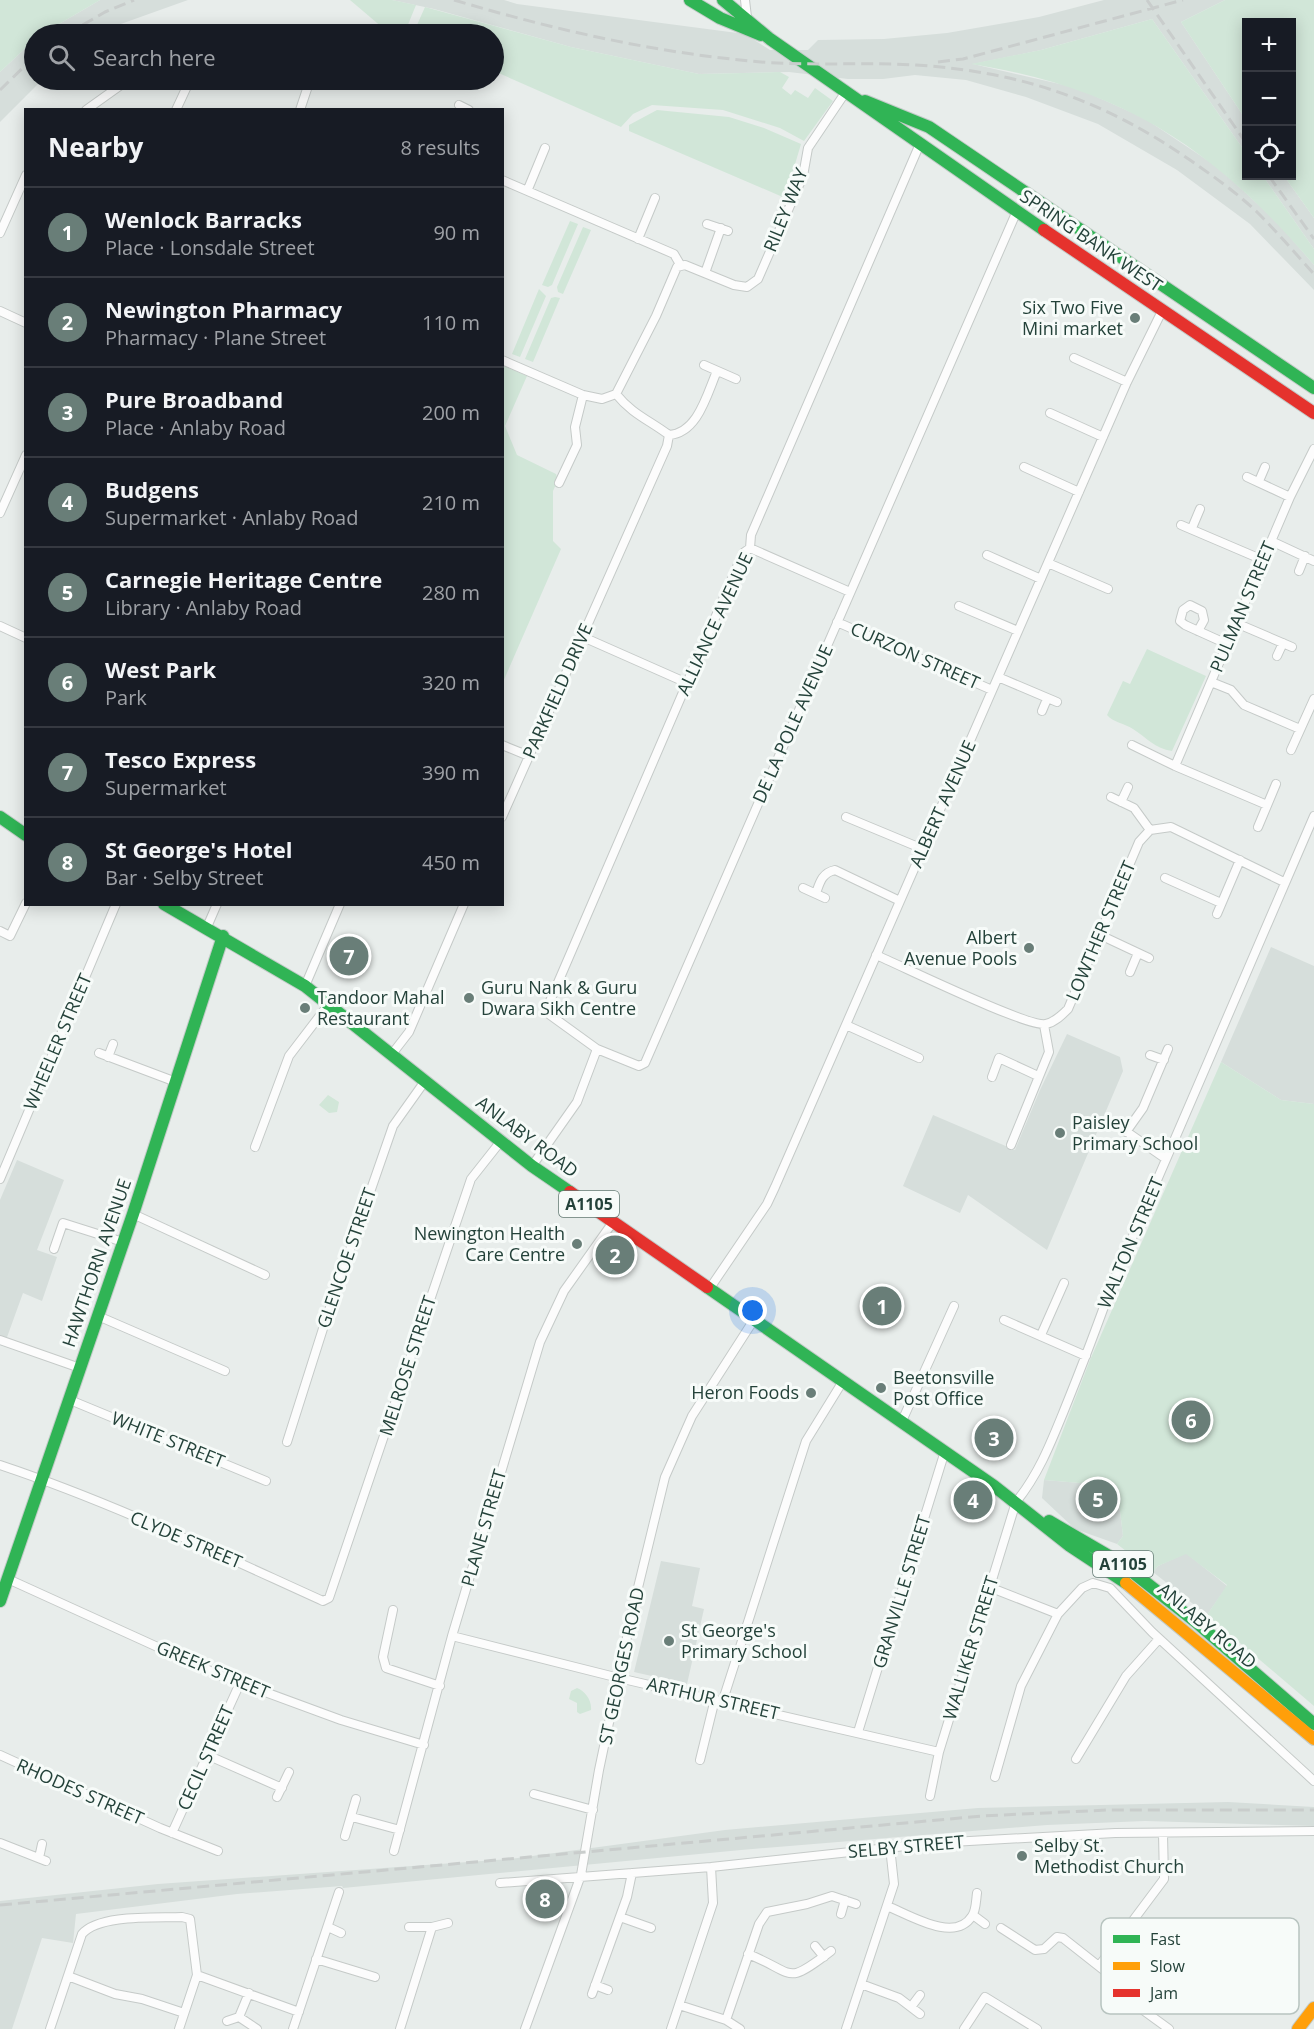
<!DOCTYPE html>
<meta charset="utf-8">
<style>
body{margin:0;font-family:"Open Sans",sans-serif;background:#20242c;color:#f1f3f6}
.controls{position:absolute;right:18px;top:18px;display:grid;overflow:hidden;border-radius:0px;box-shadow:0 3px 15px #0003}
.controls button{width:54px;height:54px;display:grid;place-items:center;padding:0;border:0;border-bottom:2px solid #363941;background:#171b24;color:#f1f3f6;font:30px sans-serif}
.you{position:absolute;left:753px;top:1311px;width:21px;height:21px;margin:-15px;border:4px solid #fff;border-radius:50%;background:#1a73e8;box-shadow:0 0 0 9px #1a73e833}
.badge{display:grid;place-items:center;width:39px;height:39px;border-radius:50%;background:#697e78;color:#fff;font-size:20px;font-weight:700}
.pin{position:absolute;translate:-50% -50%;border:3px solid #fff;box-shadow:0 2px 6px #0006}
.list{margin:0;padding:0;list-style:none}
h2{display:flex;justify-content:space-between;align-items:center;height:78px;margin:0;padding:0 24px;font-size:26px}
h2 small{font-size:20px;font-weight:400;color:#9ea1a6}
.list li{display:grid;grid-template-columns:39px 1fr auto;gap:18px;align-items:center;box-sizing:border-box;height:90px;padding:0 24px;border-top:2px solid #363941}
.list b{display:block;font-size:22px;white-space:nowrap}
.list p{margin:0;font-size:20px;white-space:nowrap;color:#9ea1a6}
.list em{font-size:20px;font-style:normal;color:#9ea1a6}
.icon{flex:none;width:33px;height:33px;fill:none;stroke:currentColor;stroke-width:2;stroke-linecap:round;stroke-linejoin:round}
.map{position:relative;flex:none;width:1314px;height:2029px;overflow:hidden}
.search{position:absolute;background:#171b24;box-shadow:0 3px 15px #0003;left:24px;top:24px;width:480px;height:66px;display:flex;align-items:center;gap:15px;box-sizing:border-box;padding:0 21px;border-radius:33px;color:#9ea1a6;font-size:22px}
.panel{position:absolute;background:#171b24;box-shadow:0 3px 15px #0003;left:24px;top:108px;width:480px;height:798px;border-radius:0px}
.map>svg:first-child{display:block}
.built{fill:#d6dedb}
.green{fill:#d1e6d8}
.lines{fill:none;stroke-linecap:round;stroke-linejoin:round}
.street-casing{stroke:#c5cac8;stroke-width:10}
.fast-casing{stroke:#c3cbc8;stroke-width:14}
.slow-casing{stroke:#c3cbc8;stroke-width:14}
.jam-casing{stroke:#c3cbc8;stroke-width:14}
.street{stroke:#fcfcfc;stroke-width:8}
.fast{stroke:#30b455;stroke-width:12}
.slow{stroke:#ff9f0a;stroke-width:12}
.jam{stroke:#e5322d;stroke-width:12}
.rail{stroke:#c9cdcc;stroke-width:3;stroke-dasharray:12 6;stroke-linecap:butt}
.poi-dot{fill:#697e78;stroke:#f7fbf9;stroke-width:2}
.labels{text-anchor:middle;stroke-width:6;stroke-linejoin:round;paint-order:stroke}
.shield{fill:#f7fbf9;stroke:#637a73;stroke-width:1.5}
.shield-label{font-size:16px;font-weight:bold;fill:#24423a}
.street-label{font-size:18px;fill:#24423a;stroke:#f7fbf9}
.poi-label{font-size:18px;fill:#24423a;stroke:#f7fbf9;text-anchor:start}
.key{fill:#f7fbf9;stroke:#b8c4c0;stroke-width:1.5}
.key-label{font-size:16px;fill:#24423a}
</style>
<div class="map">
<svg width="1314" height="2029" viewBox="0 0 1314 2029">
<rect width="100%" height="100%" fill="#e8edeb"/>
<path class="built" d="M100,0H188L118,25L104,34H42Z
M392,0H504L517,4L745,34L770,50H808L818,40L884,39L947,33L1039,17L1104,0H1225L1181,22L1246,120V153L1152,19L1041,50L973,64L1077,88L1144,118L1219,168L1278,223L1314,265V290L1250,224L1177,170L1098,124L1026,97L966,80L915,75L883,79H848L789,72L699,74L571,47L434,9Z
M34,40V80H42L0,122V72Z
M1263,176H1284L1314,218V249Z
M1271,947L1314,966V1104L1281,1100L1221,1062Z
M1067,1034L1120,1057L1123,1071L1047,1250L968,1195L960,1213L903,1186L933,1115L1015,1150L1040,1090Z
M17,1160L64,1180L37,1250L57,1257L42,1301L23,1293L6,1340L0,1338V1200Z
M1044,1480L1117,1486L1123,1536L1117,1544L1075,1529L1042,1498Z
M1186,1553L1227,1586L1207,1615L1153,1572L1158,1566Z
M661,1561L700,1568L692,1606L704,1609L687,1684L634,1672Z
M1228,1802L1314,1807V1826L1145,1821L1047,1825L741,1850L343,1888L342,1886L237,1894L76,1914L73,1943L42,1938L12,2029H0V1901L158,1884L510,1859L725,1830L978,1808Z"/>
<path class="green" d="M0,0H100L42,34H34V40L0,72Z
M350,0H392L416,5L405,32L390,34Z
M1225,0H1314V218L1284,176H1292V22H1246V120L1181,22Z
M425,7L571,47L699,74L780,72L789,77L782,88L791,95L795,90L808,98L815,88L833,101L804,141L780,128L723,110L652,105L633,114L621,127L494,71V34H413Z
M1152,19L1246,153V176H1263L1314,249V265C1215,149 1123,88 971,64L1041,50Z
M657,110L729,117L764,128L801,144L785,198L629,131V125Z
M570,221L578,224L552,285L548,287L542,285Z
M583,227L591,230L563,294L558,292L557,287Z
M539,289L546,296L520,357L512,354Z
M555,297L560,298L533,362L525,359L551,298Z
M504,366L527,376L505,426L517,455L556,474L558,480L553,491V541L561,549L503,682Z
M1147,649L1206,676L1172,751C1155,749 1146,737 1133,729C1124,723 1114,723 1107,715L1123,681L1130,684Z
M1221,1062L1281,1100L1314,1104V1706L1207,1615L1227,1585L1186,1554L1158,1566L1153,1572L1117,1544L1123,1536L1117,1486L1044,1480L1090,1360Z
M328,1095L339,1102L337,1112L329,1113L319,1105Z
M577,1688C585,1691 592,1700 591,1710L580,1714L577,1712V1703L569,1699L571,1691Z"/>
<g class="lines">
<g class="street-casing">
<path id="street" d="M745,0L747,17
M459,105L469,110
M86,110L128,80
M176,110L190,80
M300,110L308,86L306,80
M919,146L751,535L750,548L743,553L547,1008L550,1015L597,1049L639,1066L645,1063L1016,213
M502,180L674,254L681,266
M528,189L545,148
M707,224L728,231
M0,233L26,175
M638,239L655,198
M705,273L721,228
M0,311L26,323
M1074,358L1127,382
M502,360L583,395L602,399L616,394L656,316L677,267L685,265L734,285L747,287L758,279L803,176L808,148L845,93
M704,365L736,379
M1050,413L1103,437
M669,435C698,433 707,394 717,371
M1024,467L1079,492
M1247,477L1290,497
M1259,481L1265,467
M559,483L577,445L575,427L583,395
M0,513L26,455
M1181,525L1263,560
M1192,528L1200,509
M1271,541L1314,561
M750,548L850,592
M987,555L1041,579
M1048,563L1108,589
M1299,571L1305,556
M959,606L1018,631
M837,622L992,690
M1236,623L1292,647
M0,626L26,638
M1198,631L1204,620L1202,611L1190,605L1183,610L1180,621L1185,625L1227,644
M583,637L687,683
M1277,656L1283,643
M998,677L1057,702
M1211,682L1231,690L1244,705L1300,729
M1042,711L1047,699
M502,745L529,756
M1132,745L1175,766L1267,805
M1291,750L1314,699
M1175,766L1290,497L1314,449
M1111,797L1134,808L1150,830
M1121,802L1128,787
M502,817L667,446L669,435C649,420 632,414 616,394
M846,817L923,849
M1258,827L1276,784
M1165,878L1221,903
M803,888L825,898
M816,893C820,882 822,873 835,870L900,901
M1217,914L1240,860
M207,927L217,904
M0,931L10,936L26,903
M1100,935L1149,958
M876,955C902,966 1028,1028 1046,1024C1055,1022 1062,1015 1068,1009L1139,842L1150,830L1171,827L1284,882
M1130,972L1138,953
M305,986L340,904
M846,1025L919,1058
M99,1053L176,1082
M392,1054L409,1032L464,904
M1150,1055L1164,1060
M108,1057L113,1044
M992,1077L999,1058L1038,1076
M1117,1125L1166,1159
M1126,1132L1143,1108L1168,1049
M1011,1145L1049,1052L1044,1025
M255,1147L289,1056L328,1005
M532,1166L577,1102L597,1049
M0,1179L116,904
M133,1214L265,1275
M54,1249L63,1223L123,1242
M710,1288L767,1204L775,1187L1127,382L1162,311
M98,1316L225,1371
M1004,1320L1086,1356
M1041,1335L1064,1283
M0,1340L80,1368
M70,1400L266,1481
M902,1421L954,1306
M287,1442L327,1316L393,1126L425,1081
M0,1465C111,1502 217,1553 323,1601L329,1598L471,1179L501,1141
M8,1579L219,1675L341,1720L424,1745
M989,1587L1058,1614
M393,1610L383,1657L386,1668L440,1686
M452,1636L619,1678L939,1752
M723,1700L806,1441L843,1381
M858,1732L945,1451
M0,1755L160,1828L218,1851
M207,1755L282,1788
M1076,1759L1126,1676L1159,1639
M700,1760L715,1699
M995,1777L1021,1686L1058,1614L1082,1588L1093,1583L1110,1588L1152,1632L1314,1781
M534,1794L593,1810
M930,1796L939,1752L1016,1502C1038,1475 1050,1445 1063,1413C1080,1371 1096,1330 1111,1287L1314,816
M277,1797L289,1772
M352,1817L400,1830
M172,1833L240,1683
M345,1836L356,1799
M0,1843L46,1861
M394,1851L452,1636L540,1342L564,1291L613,1222
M39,1858L42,1844
M500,1883L711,1867L934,1843L1115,1833L1314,1831
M887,1906C908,1914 955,1944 972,1916C976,1911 976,1900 977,1893
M841,1914L845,1900
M973,1915L985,1924
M620,1917L651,1928
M328,1927L341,1933
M409,1927H432L448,1923
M1001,1928L1035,1950L1044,1949L1057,1937L1063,1938L1129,1990L1136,2005L1169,2029
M815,1946L824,1957
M748,1954C796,1973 784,1987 831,1951
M316,1959L375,1977
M1099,1966L1164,1879L1163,1834
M197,1975L299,2012
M68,1976L115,1994L142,1999L184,2013
M861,1984L899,1998L920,2014
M595,1985L608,1990
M592,1994L627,1897L632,1873
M679,2005L726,2020L740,2029
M911,2007L920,1995
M239,2017L249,1993
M726,2020L759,1924L767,1912L807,1904L832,1896L856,1904
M227,2021L239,2017L257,2029
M50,2029L82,1934C99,1914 156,1918 182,1917L190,1919L197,1975L179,2029
M293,2029L339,1892
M400,2029L432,1927
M525,2029L581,1875L599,1770L634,1604L665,1477L692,1416L755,1318
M671,2029L713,1903L711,1867
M846,2029L894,1884L890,1847
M964,2029L985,1997L1037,2029"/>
</g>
<g class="fast-casing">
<path id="fast" d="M690,0L720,18L761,35
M723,0L770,39L1044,230
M865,101L929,127L1314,388
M0,817L26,835
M164,904L305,986L532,1166L570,1192
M707,1287L994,1486L1070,1546L1126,1583
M1049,1521L1121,1563L1196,1622L1314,1724
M0,1601L133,1214L223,936"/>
</g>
<g class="slow-casing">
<path id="slow" d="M1126,1583L1314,1739
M1298,2029L1314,2008"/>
</g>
<g class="jam-casing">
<path id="jam" d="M1044,230L1314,413
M570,1192L707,1287"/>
</g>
<use href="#street" class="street"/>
<use href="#fast" class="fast"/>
<use href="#slow" class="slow"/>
<use href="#jam" class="jam"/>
<path class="rail" d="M454,0C555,30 656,53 761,62C813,66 864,62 916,65C1022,72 1103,100 1190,160C1213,176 1237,193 1257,212C1277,232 1295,253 1314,274
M1147,0L1246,143
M67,34L105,12L134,0
M938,62L963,59L1183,0
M0,90L34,57
M1269,176L1314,239
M0,1905L982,1816L1107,1810H1314"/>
</g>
<g class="poi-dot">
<circle cx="1135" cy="318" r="6"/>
<circle cx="1029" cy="948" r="6"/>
<circle cx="469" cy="998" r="6"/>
<circle cx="305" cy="1008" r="6"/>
<circle cx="1060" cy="1133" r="6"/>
<circle cx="577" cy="1244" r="6"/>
<circle cx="881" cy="1388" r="6"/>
<circle cx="811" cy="1393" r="6"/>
<circle cx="669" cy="1641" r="6"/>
<circle cx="1022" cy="1856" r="6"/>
</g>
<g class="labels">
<g class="shield">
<rect x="559" y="1191" width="60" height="26" rx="4.5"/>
<rect x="1093" y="1551" width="60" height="26" rx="4.5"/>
</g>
<g class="shield-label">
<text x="589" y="1210">A1105</text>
<text x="1123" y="1570">A1105</text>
</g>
<g class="street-label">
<text transform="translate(786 210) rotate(-68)" y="6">RILEY WAY</text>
<text transform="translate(1091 241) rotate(34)" y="6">SPRING BANK WEST</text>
<text transform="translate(1243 607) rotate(-67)" y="6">PULMAN STREET</text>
<text transform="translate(715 624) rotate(-65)" y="6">ALLIANCE AVENUE</text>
<text transform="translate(915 656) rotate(24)" y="6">CURZON STREET</text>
<text transform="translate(558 691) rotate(-66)" y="6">PARKFIELD DRIVE</text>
<text transform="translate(793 724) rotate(-66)" y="6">DE LA POLE AVENUE</text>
<text transform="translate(943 804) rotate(-66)" y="6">ALBERT AVENUE</text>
<text transform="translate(1101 931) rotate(-67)" y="6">LOWTHER STREET</text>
<text transform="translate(58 1042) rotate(-67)" y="6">WHEELER STREET</text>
<text transform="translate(527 1137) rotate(37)" y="6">ANLABY ROAD</text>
<text transform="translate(1131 1243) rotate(-67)" y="6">WALTON STREET</text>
<text transform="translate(347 1258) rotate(-71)" y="6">GLENCOE STREET</text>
<text transform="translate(97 1263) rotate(-71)" y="6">HAWTHORN AVENUE</text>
<text transform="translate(408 1366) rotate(-72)" y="6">MELROSE STREET</text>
<text transform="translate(168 1440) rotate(22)" y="6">WHITE STREET</text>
<text transform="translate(484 1528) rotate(-74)" y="6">PLANE STREET</text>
<text transform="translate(186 1540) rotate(23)" y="6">CLYDE STREET</text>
<text transform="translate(902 1592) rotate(-73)" y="6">GRANVILLE STREET</text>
<text transform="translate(1207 1626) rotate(40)" y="6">ANLABY ROAD</text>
<text transform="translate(971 1648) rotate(-73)" y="6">WALLIKER STREET</text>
<text transform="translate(622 1666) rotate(-78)" y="6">ST GEORGES ROAD</text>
<text transform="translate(213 1670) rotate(23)" y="6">GREEK STREET</text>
<text transform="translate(713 1699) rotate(13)" y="6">ARTHUR STREET</text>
<text transform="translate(206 1758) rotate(-66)" y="6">CECIL STREET</text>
<text transform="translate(80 1792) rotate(24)" y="6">RHODES STREET</text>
<text transform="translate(906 1847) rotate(-5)" y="6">SELBY STREET</text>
</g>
<g class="poi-label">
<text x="1123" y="314" text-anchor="end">Six Two Five<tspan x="1123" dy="21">Mini market</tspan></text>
<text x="1017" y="944" text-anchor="end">Albert<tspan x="1017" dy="21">Avenue Pools</tspan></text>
<text x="481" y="994">Guru Nank &amp; Guru<tspan x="481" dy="21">Dwara Sikh Centre</tspan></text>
<text x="317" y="1004">Tandoor Mahal<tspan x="317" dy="21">Restaurant</tspan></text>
<text x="1072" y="1129">Paisley<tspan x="1072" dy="21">Primary School</tspan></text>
<text x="565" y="1240" text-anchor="end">Newington Health<tspan x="565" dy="21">Care Centre</tspan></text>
<text x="893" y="1384">Beetonsville<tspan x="893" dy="21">Post Office</tspan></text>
<text x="799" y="1399" text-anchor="end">Heron Foods</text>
<text x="681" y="1637">St George's<tspan x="681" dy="21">Primary School</tspan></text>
<text x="1034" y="1852">Selby St.<tspan x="1034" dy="21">Methodist Church</tspan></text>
</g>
</g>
<rect x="1101" y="1918" width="198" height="96" rx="9" class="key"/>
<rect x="1113" y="1935" width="27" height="8" fill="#30b455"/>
<rect x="1113" y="1962" width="27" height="8" fill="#ff9f0a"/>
<rect x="1113" y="1989" width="27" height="8" fill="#e5322d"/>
<g class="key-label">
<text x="1150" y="1945">Fast</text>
<text x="1150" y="1972">Slow</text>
<text x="1150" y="1999">Jam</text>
</g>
</svg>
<div class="controls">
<button>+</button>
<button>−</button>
<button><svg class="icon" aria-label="locate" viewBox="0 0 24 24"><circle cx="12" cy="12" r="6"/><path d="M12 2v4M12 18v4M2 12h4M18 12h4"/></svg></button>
</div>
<div class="you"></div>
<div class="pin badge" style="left:882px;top:1306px">1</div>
<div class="pin badge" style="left:615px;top:1255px">2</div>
<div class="pin badge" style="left:994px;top:1438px">3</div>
<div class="pin badge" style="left:973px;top:1500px">4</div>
<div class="pin badge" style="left:1098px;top:1499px">5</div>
<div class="pin badge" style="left:1191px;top:1420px">6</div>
<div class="pin badge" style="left:349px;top:956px">7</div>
<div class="pin badge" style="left:545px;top:1899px">8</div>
<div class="search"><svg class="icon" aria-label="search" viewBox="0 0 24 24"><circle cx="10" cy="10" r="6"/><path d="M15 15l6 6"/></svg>Search here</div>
<section class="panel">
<h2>Nearby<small>8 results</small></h2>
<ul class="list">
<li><span class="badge">1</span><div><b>Wenlock Barracks</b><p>Place · Lonsdale Street</p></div><em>90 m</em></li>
<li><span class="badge">2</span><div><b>Newington Pharmacy</b><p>Pharmacy · Plane Street</p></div><em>110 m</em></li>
<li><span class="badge">3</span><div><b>Pure Broadband</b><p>Place · Anlaby Road</p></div><em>200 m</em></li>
<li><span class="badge">4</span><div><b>Budgens</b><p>Supermarket · Anlaby Road</p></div><em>210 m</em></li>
<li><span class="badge">5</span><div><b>Carnegie Heritage Centre</b><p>Library · Anlaby Road</p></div><em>280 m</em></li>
<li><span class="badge">6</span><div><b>West Park</b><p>Park</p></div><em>320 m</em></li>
<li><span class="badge">7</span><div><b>Tesco Express</b><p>Supermarket</p></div><em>390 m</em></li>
<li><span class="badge">8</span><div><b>St George's Hotel</b><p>Bar · Selby Street</p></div><em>450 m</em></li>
</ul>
</section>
</div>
